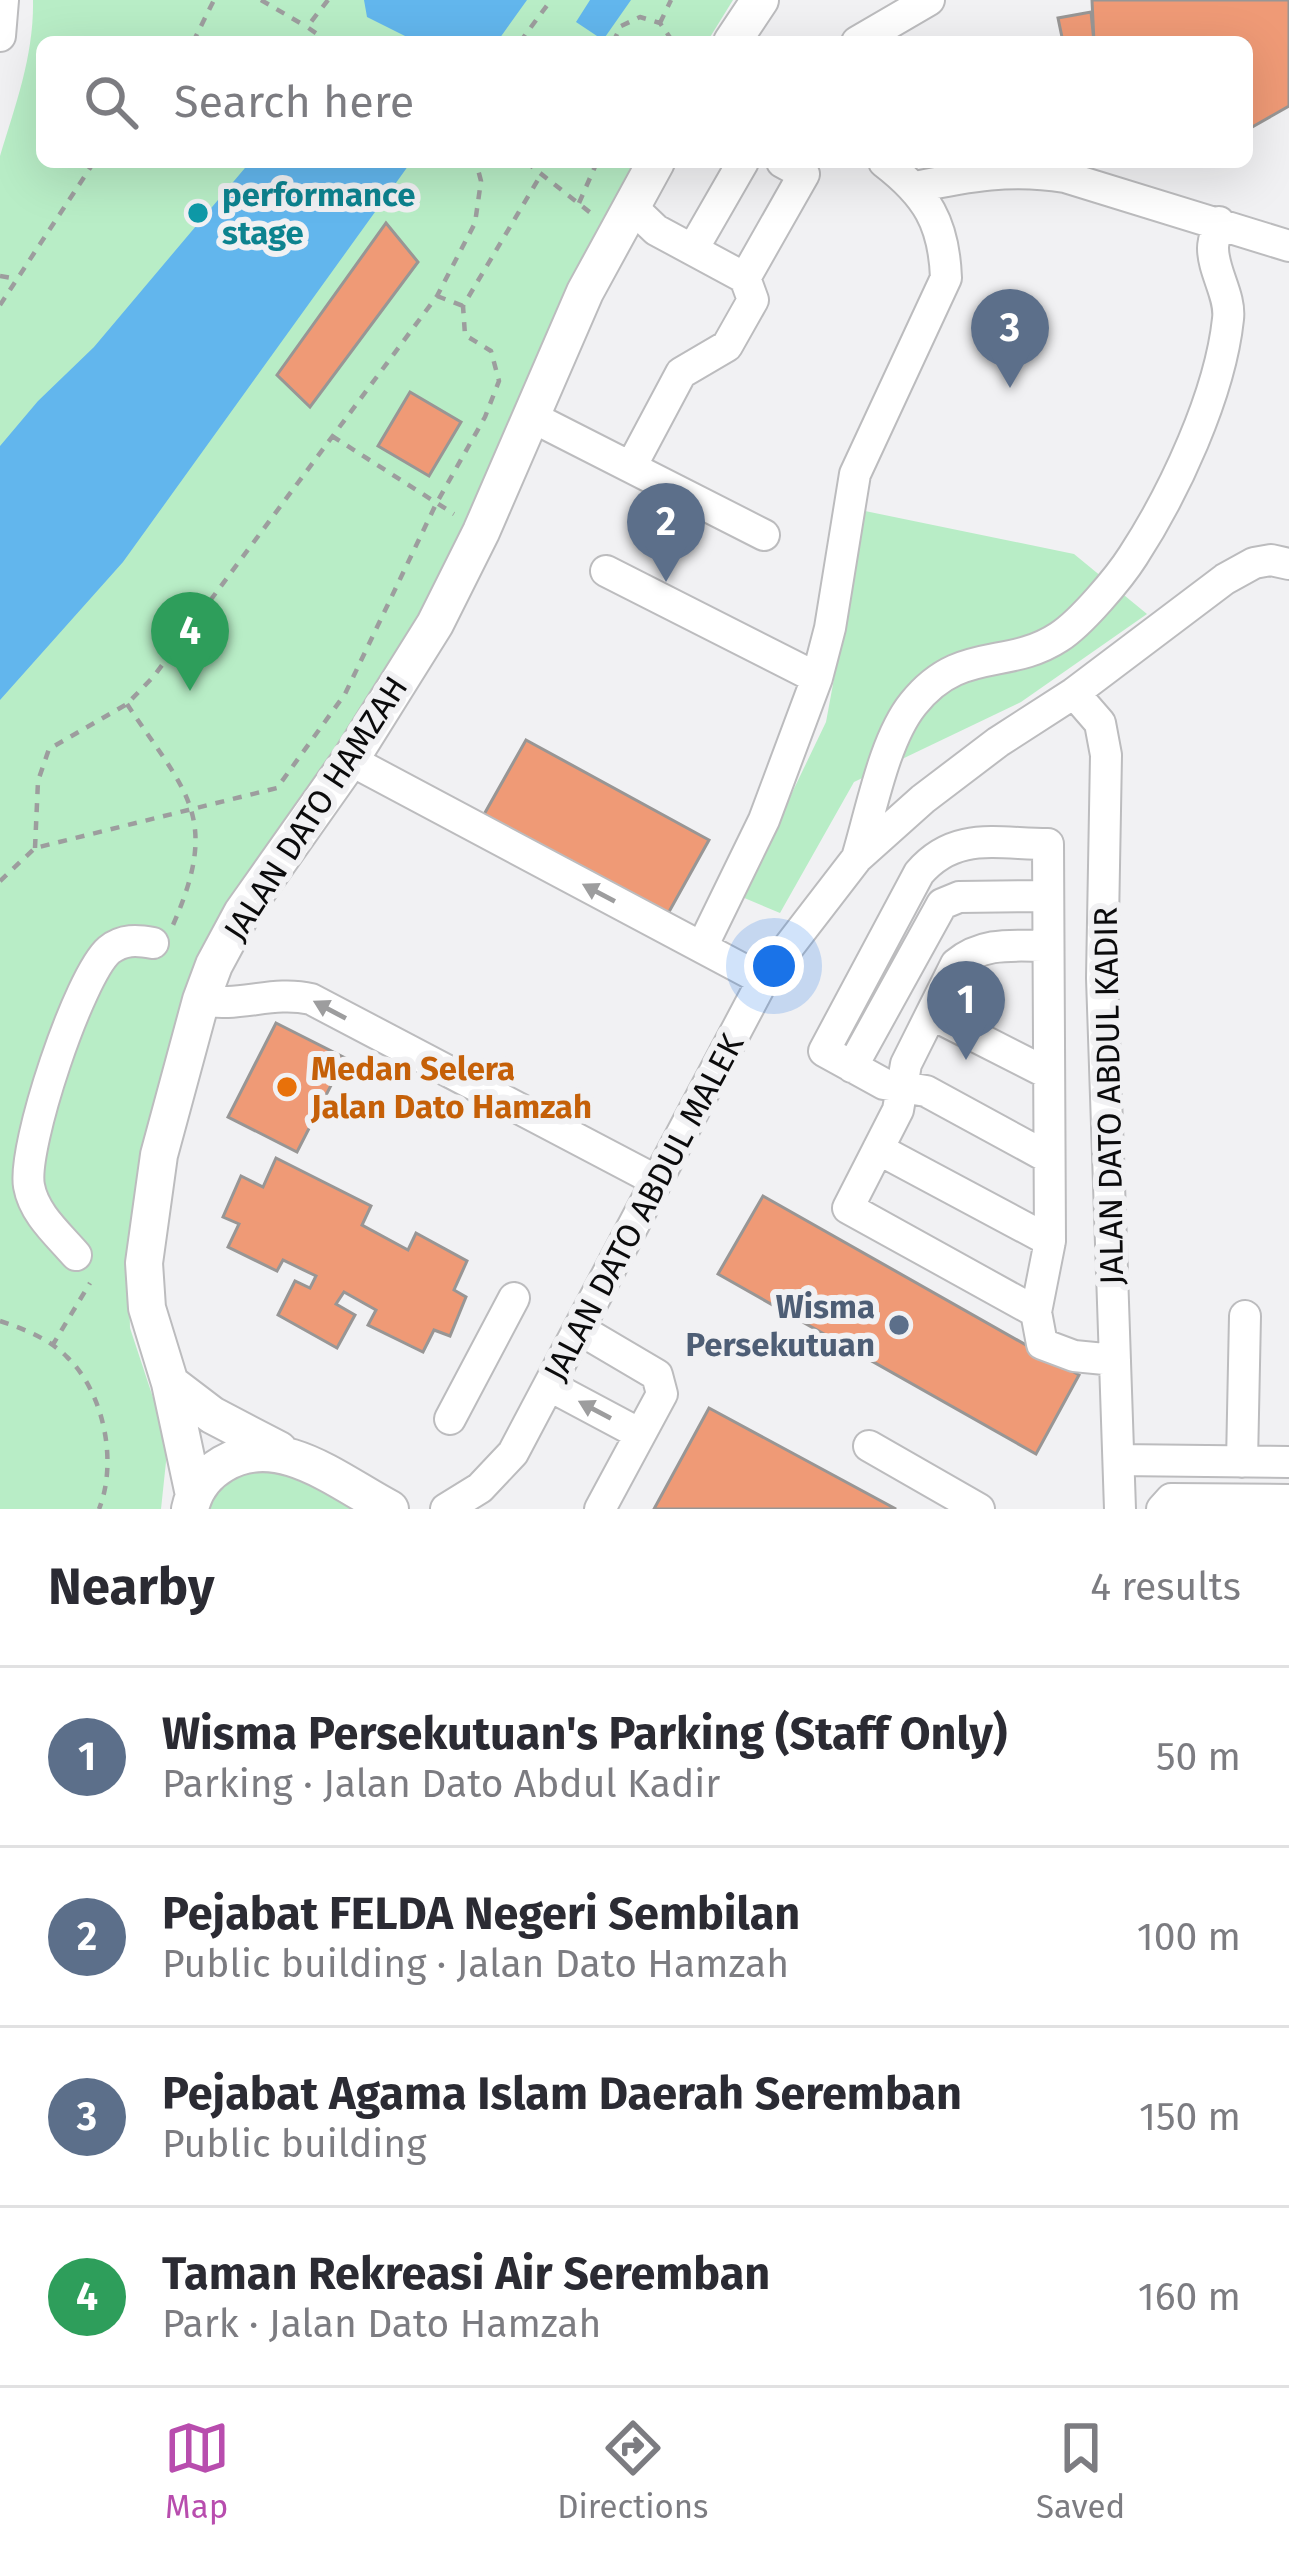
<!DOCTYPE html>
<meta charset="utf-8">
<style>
body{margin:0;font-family:"Fira Sans",sans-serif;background:#f7f7f7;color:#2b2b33}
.you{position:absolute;left:774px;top:966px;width:42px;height:42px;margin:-30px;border:9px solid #fff;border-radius:50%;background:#1a73e8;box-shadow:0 0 0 18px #1a73e833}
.badge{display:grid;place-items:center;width:78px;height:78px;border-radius:50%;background:#b84dae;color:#fff;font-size:39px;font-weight:700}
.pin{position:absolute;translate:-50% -99px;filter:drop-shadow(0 3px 6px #0008)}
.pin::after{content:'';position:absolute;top:63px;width:42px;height:36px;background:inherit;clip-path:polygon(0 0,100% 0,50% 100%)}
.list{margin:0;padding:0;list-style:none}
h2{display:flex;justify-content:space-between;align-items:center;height:156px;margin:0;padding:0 48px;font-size:51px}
h2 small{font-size:39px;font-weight:400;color:#7c7c81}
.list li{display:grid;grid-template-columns:78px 1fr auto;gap:36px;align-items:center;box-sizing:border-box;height:180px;padding:0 48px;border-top:3px solid #e1e1e2}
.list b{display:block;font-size:45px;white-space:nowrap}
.list p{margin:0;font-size:39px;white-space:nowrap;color:#7c7c81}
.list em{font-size:39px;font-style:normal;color:#7c7c81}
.icon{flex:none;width:66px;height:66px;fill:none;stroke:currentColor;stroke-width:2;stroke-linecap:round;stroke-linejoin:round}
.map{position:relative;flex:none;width:1289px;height:1509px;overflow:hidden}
.search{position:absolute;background:#fff;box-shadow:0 12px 48px #0002;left:36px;right:36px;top:36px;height:132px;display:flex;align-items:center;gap:30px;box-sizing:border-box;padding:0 42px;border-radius:18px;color:#7c7c81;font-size:45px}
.sheet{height:876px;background:#fff}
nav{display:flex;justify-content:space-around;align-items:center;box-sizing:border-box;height:168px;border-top:3px solid #e1e1e2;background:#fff;font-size:33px;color:#7c7c81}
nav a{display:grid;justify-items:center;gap:6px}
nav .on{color:#b84dae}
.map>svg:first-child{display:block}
.green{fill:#b8edc6}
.water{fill:#62b6ed}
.building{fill:#ef9a76;stroke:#989695;stroke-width:3}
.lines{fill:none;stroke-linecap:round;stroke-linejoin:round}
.minor-casing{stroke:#bcbcbe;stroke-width:34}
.major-casing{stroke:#bcbcbe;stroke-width:40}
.path{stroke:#9d9d9e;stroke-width:4.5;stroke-dasharray:9 9;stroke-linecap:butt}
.minor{stroke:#fff;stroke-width:30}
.major{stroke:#fff;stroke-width:36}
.oneway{fill:#9d9d9e}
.culture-dot{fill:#0f9aa8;stroke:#f1f1f3;stroke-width:4.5}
.food-dot{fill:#e8710a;stroke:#f1f1f3;stroke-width:4.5}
.service-dot{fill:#5c6f8a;stroke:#f1f1f3;stroke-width:4.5}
.labels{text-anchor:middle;stroke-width:12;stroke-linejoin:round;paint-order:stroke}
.culture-label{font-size:33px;font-weight:bold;fill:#0d838f;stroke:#f1f1f3;text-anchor:start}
.street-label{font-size:33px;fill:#0b0b0c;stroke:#f1f1f3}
.food-label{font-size:33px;font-weight:bold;fill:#c56008;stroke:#f1f1f3;text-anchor:start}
.service-label{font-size:33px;font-weight:bold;fill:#4e5e75;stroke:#f1f1f3;text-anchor:end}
</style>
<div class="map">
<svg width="1289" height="1509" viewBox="0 0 1289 1509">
<rect width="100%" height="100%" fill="#f1f1f3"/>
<path class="green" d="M33,0H733L707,42H42V162H636L479,518L420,625L216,929L129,1288L130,1328L168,1443L161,1509H0V156C16,103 34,55 33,0Z
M865,511L1074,554L1147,614L1021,702L854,782L780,913L742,897L826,722Z
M271,1464L367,1509H210C217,1478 243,1471 271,1464Z"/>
<path class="water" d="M364,0H527L497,42H417L367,17Z
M590,0H631L603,40L576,22Z
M250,162H411L123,562L0,700V446L38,401L94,347Z"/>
<path class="building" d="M1092,0H1289V106L1247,130V42H1094Z
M1091,12L1094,42H1063L1058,18Z
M386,223L418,262L310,407L277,375Z
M410,392L461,422L429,476L378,446Z
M526,740L709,840L665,919L482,818Z
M276,1023L345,1058L297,1152L228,1117Z
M276,1158L371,1206L362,1225L408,1250L416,1233L467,1261L454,1290L466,1297L450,1336L434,1330L423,1352L368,1325L376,1310L344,1292L336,1304L355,1315L337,1348L278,1315L295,1281L310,1288L316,1276L283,1260L277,1271L228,1247L239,1224L223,1217L241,1176L263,1187Z
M763,1196L1079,1375L1036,1454L718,1274Z
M709,1408L896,1509H654Z"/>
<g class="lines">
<g class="minor-casing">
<path id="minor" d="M0,36L3,0
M857,42L929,0
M916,187C968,176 1012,168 1065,177L1289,246
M632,207L656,230L745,278L753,300L727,346L681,373L632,465
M693,249L743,162
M745,278L804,174L782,162
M530,416L764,535
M606,571L817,678
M1074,693L1100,723L1106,755L1102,978L1120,1509
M350,760L763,980
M857,858C871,812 884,740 913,704C960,645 1007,671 1059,637C1081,623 1119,578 1133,556C1174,493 1220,395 1228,319C1231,296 1213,272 1213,248C1213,240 1217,230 1219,222
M702,947L764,820L817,678L830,628L855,474L946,278C944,223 927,195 884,162
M201,1000C238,1008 273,990 311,999L657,1181
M931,1014L1049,1074
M852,1067L942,904L959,897L1047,896
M878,1149L1050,1241
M1049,1158L926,1091L884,1084L824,1051L919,873C955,831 997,844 1048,844L1050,1241L1036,1312L1042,1344L1074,1356L1115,1360
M76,1255C58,1234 34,1214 29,1186C22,1147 79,976 109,950C123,939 137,940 153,943
M1036,1312L848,1208L898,1110L906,1064L956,964C984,941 1014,946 1048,946
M579,1329L657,1375L662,1394L600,1509
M550,1386L640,1434
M450,1419L514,1298
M869,1446L979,1509
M1119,1460L1289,1462
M1242,1462L1245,1316
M446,1509L480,1488L513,1453L763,980L857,858L923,799L998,742L1074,693L1225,579L1254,563L1271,560L1289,564
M1162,1509L1171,1499L1289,1500"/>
</g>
<g class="major-casing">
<path id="major" d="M732,42L760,0
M170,1383L212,1415L279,1450
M194,1495L170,1383L147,1308L144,1263L159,1155L201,1000L214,965L242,913L350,760L435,624L481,532L585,292L656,162
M190,1509C194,1490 206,1474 223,1464C279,1430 340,1483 390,1509"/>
</g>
<path class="path" d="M261,0L307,27
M328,0L307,27L329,42
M660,23L671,0
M193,42L214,0
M520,42L551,0
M613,42L621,26L640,17L660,23L673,42
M526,162L592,214
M579,203L597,162
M0,276L17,279
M437,296L463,306
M0,305L94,162
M332,436L454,514
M127,704C186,793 221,816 173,925
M35,848L38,781L49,749L127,704L154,676L437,296L475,223L481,181L476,162
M0,881L35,848L277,788L345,694L436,504L485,417L499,381L491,351L465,335L463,306L542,173
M0,1321C24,1329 48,1338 67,1357C104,1392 118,1462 99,1509
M52,1346L90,1283"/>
<use href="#minor" class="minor"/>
<use href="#major" class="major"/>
</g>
<defs><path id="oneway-solid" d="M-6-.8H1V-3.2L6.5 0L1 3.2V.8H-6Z" transform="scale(3)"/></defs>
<g class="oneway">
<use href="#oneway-solid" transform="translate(599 893) rotate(-152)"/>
<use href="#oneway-solid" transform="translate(330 1010) rotate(-152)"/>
<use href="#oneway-solid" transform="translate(595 1410) rotate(-152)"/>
</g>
<circle class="culture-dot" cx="198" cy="213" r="12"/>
<circle class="food-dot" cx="287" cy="1087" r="12"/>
<circle class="service-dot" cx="899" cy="1325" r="12"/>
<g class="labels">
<g class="culture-label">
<text x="222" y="206">performance<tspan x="222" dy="38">stage</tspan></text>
</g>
<g class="street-label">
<text transform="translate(315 808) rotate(-57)" y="12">JALAN DATO HAMZAH</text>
<text transform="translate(1108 1096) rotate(-91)" y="12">JALAN DATO ABDUL KADIR</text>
<text transform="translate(643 1207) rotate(-62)" y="12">JALAN DATO ABDUL MALEK</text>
</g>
<g class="food-label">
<text x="311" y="1080">Medan Selera<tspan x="311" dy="38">Jalan Dato Hamzah</tspan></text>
</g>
<g class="service-label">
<text x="875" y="1318">Wisma<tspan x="875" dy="38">Persekutuan</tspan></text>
</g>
</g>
</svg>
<div class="you"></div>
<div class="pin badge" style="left:966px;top:1060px;background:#5c6f8a">1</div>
<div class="pin badge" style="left:666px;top:582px;background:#5c6f8a">2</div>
<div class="pin badge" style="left:1010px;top:388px;background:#5c6f8a">3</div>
<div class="pin badge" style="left:190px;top:691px;background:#2e9e5b">4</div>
<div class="search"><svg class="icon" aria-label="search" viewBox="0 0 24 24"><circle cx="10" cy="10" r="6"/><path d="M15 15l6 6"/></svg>Search here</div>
</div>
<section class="sheet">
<h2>Nearby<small>4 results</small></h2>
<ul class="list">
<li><span class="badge" style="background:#5c6f8a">1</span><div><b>Wisma Persekutuan's Parking (Staff Only)</b><p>Parking · Jalan Dato Abdul Kadir</p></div><em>50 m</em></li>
<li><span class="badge" style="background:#5c6f8a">2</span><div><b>Pejabat FELDA Negeri Sembilan</b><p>Public building · Jalan Dato Hamzah</p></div><em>100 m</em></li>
<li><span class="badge" style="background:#5c6f8a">3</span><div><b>Pejabat Agama Islam Daerah Seremban</b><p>Public building</p></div><em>150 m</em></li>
<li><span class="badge" style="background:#2e9e5b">4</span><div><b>Taman Rekreasi Air Seremban</b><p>Park · Jalan Dato Hamzah</p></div><em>160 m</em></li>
</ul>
</section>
<nav>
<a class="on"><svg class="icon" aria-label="map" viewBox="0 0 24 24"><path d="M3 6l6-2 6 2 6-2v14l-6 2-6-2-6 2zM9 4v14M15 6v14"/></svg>Map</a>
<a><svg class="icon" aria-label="directions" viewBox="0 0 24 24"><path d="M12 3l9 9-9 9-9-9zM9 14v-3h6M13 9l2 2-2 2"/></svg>Directions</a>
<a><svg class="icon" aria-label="saved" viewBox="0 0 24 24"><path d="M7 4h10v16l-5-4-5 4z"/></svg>Saved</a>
</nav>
